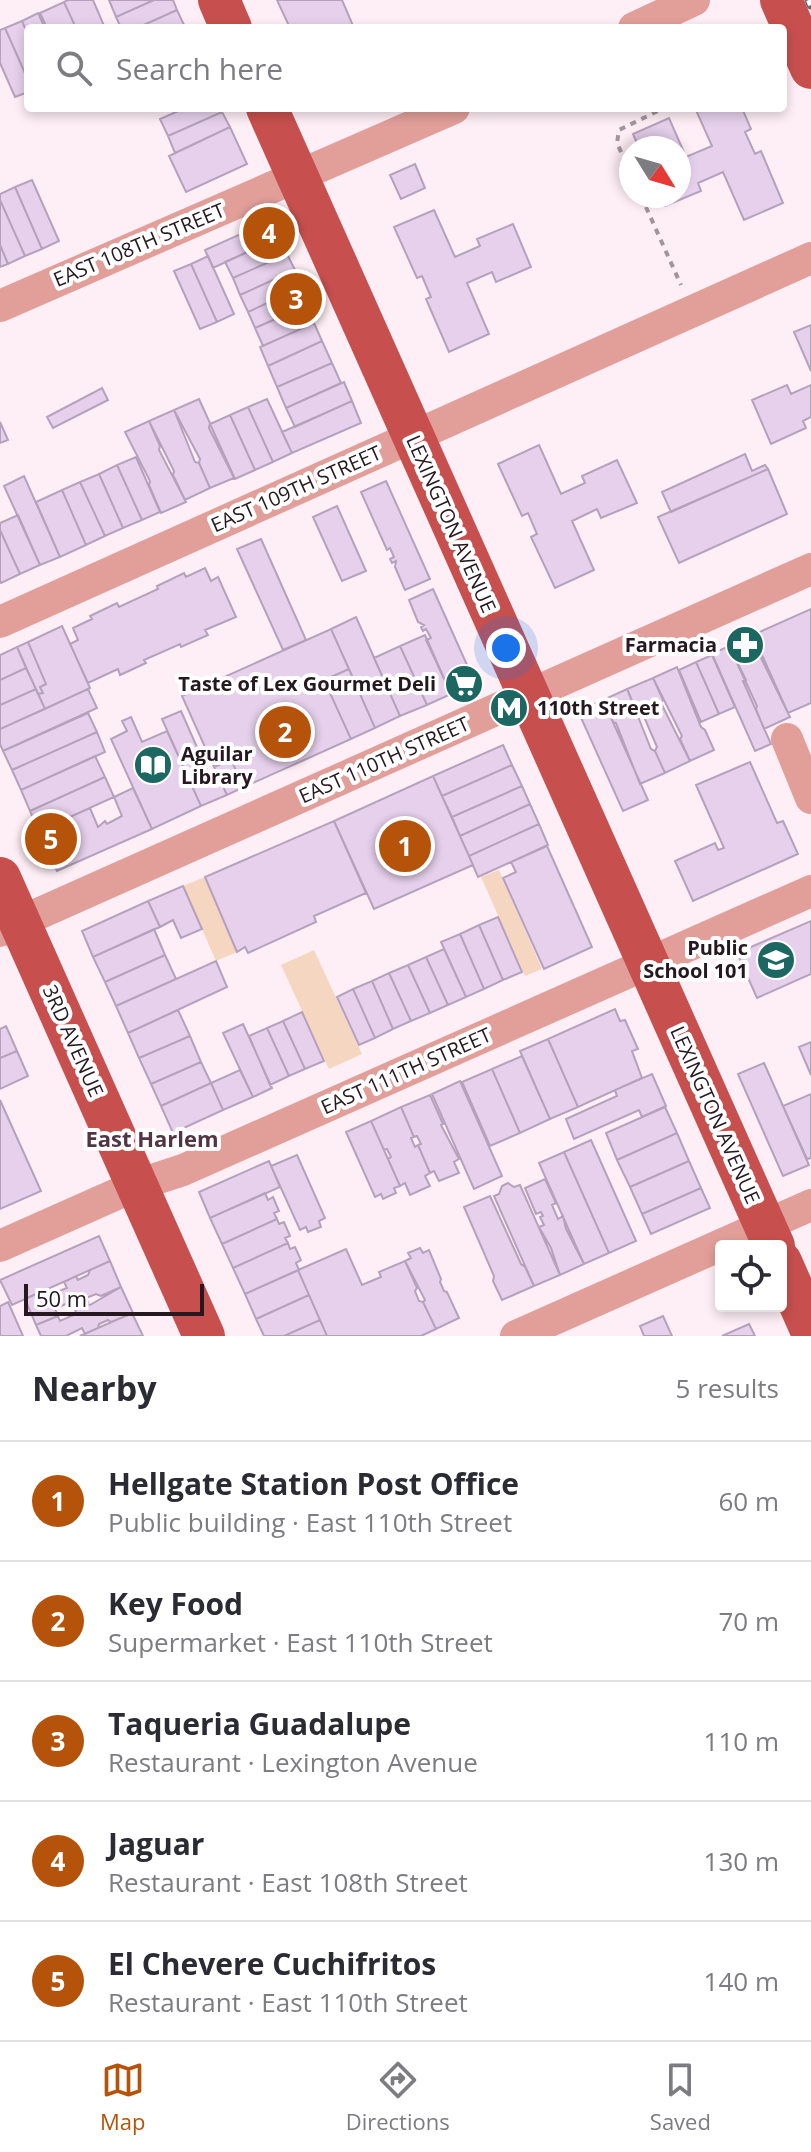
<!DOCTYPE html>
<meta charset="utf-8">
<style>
body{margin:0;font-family:"Open Sans",sans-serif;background:#f7f7f7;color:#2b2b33}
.controls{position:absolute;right:24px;bottom:24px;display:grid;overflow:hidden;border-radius:8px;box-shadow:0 4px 12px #0003}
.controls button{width:72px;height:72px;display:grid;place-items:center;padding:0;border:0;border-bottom:2px solid #e1e1e2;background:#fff;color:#2b2b33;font:40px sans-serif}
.compass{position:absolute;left:619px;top:136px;width:72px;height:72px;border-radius:50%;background:#fff;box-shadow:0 4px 12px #0003;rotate:127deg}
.scale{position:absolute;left:24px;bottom:20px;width:180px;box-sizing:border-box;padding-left:8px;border:4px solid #25181e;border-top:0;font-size:22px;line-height:28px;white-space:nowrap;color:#25181e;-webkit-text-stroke:6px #fff;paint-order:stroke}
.you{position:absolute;left:506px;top:648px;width:28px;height:28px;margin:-20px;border:6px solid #fff;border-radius:50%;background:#1a73e8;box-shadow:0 0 0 12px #1a73e833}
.badge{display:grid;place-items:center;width:52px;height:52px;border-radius:50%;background:#b45309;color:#fff;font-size:26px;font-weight:700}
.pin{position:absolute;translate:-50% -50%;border:4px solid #fff;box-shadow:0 2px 8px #0006}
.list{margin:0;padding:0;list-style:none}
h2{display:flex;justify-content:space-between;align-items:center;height:104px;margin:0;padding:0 32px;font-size:34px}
h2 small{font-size:26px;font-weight:400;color:#7c7c81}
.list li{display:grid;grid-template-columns:52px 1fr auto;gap:24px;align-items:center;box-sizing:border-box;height:120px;padding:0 32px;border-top:2px solid #e1e1e2}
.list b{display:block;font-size:30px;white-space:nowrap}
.list p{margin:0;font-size:26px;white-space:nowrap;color:#7c7c81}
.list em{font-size:26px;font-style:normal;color:#7c7c81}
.icon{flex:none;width:44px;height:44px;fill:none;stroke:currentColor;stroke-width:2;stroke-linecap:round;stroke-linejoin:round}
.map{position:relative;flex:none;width:811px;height:1336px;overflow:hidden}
.search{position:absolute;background:#fff;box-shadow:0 4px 12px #0003;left:24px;right:24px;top:24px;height:88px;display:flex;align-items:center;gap:20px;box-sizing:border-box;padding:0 28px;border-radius:8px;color:#7c7c81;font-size:30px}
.sheet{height:704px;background:#fff}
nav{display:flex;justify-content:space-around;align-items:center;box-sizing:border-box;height:112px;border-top:2px solid #e1e1e2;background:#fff;font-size:22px;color:#7c7c81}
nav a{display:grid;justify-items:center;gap:4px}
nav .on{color:#b45309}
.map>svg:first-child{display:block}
.green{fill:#f5d6c0}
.building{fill:#e6d0ec;stroke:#b6a1bc;stroke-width:2}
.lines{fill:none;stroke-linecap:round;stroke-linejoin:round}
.path{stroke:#a3949b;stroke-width:4;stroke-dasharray:6 6;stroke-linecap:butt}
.minor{stroke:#e29f99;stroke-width:32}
.major{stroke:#c7504e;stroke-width:42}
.rail-casing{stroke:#74666c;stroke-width:9}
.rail{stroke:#fff;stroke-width:6;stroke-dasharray:18;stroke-linecap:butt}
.labels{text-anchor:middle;stroke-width:8;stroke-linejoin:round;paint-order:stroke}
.street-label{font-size:20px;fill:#25181e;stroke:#fff}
.poi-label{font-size:20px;font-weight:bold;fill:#25181e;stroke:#fff;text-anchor:end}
.neighbourhood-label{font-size:22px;font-weight:bold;fill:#513542;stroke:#fff}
</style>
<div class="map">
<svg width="811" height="1336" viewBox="0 0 811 1336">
<rect width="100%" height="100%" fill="#feeef5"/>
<path class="green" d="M499,870L542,969L525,976L481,877Z
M205,877L237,952L216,961L183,886Z
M314,950L362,1054L329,1069L281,965Z"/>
<path class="building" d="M68,0H93L105,28H76L64,2Z
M109,0H154L116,17Z
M154,0H173L177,10L137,28H121L116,17Z
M277,0H342L354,28H290Z
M64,2L76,28H47L40,13Z
M177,10L185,27L137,28Z
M38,13L45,28H28V35L22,21Z
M22,21L28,35V80L5,28Z
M5,28L28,80V92L15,97L0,63V30Z
M185,108H221L222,112L168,136L160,119Z
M695,108H742L751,129L745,132L755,154L761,151L783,203L744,220L723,172L698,183L701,191L665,206L660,196H679V148H639L633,134L669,118L686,157L712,146Z
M222,112L230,127L175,153L168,136Z
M230,127L247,164L186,192L169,156Z
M415,164L425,188L401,199L390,175Z
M32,180L59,241L42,249L15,187Z
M15,187L42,249L25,256L0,200V194Z
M0,200L25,256L8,264L0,245Z
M434,210L455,257L480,246L477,239L513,224L531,267L496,282L492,272L467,283L489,334L449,352L426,299L431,297L422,276L417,278L394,227Z
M270,221L278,238L213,268L205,250Z
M278,238H280L287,254L233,278L225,262Z
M0,245L8,264L0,267Z
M287,254L295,270L240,295L233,278Z
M208,256L234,314L217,322L191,264Z
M191,264L217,322L200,329L174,271Z
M295,270L302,287L248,312L240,295Z
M302,287L310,304L255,328L248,312Z
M306,306L314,323L263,346L255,328Z
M314,323L322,341L268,366L260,347Z
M811,325V371L794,332Z
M322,341L332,363L277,387L268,366Z
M332,363L341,383L286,408L277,387Z
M344,382L352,401L295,427L286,408Z
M787,385L791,394L811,385V417L803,421L806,428L771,444L752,400Z
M102,388L108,400L53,428L47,417Z
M199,399L210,423L209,428L234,478L210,488L199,463L200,459L174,410Z
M267,399L292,453L273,462L248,407Z
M352,401L361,423L292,453L282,432Z
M248,407L273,462L255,470L230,415Z
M174,410L195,462L199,463L210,488L185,500L173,475L174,471L149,421Z
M230,415L255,470L235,479L210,424Z
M149,421L160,446L159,450L186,502L161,513L149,485L150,481L125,432Z
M0,422L8,440L0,443Z
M539,445L561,494L585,483L582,476L617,460L637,503L601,518L597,509L572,521L594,570L555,588L531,537L537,534L528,513L522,516L498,464Z
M745,454L752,471L765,465L768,469L671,512L662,492Z
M136,457L160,512L142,520L117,465Z
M117,465L142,520L123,528L99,474Z
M768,469L787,514L679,563L658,517Z
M99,474L123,528L105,536L80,482Z
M24,476L60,557L40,565L4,486Z
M386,481L430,579L405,590L395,567L396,561L392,563L390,559L394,557L390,548L387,550L361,492Z
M80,482L105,536L86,545L62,490Z
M62,490L86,545L60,557L36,502Z
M337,506L366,571L342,581L313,517Z
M18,515L40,565L20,574L0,530V523Z
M0,530L20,574L1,583L0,581Z
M261,539L306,640L283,650L237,549Z
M205,568L211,581L218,577L236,617L205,630L208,635L181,647L180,644L144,660L146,663L120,675L118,669L88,683L70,644L78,640L73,628L92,619L90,616L117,603L119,607L158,589L157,586L184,573L186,577Z
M433,589L476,685L452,696L426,640L431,638L426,629L423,631L421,627L424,625L418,622L409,600Z
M811,609V703L788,713L753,635Z
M356,617L400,716L375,728L331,629Z
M62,626L90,688L45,709L38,694L43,693L40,687L46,684L28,642Z
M331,629L349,669L324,680L351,739L244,787L231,760L214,767L182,696Z
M425,635L451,694L427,705L400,646Z
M753,635L762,654L761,658L790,717L764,729L756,709L757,706L729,646Z
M28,642L46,684L40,687L43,693L38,694L17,647Z
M400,646L427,705L400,716L374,658Z
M729,646L746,680L743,681L771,744L755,751L712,654Z
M17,647L26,668L0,680V655Z
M712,655L735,707L719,714L696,662Z
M696,662L719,714L701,722L679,670Z
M677,667L701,727L705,730L714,750L690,761L680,739L682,736L653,678Z
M26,668L36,689L0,705V680Z
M349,669L375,728L351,739L324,680Z
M653,678L663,700L661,703L690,761L665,773L655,751L657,747L642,712H637L627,689Z
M36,689L45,709L0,729V705Z
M88,689L97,708L3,751L0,744V729Z
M627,689L651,749L655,751L665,773L640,784L616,723L613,722L603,700Z
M603,700L648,800L623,811L578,711Z
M181,711L211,779L218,776L227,795L201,806L162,719Z
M88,713L97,732L12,770L3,751Z
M131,717L142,742L167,731L201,806L152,829L111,739L127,731L122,721Z
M97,732L105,752L21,790L12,770Z
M503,745L512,765L442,796L433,776Z
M95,756L105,777L30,811L21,790Z
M231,760L244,787L227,795L214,767Z
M750,762L777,823L783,821L798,854L693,901L675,861L715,843L718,850L724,848L696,785Z
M512,765L522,786L452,817L442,796Z
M433,776L473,865L374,909L334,821Z
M105,777L114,797L39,831L30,811Z
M522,786L530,804L460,836L452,817Z
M133,788L152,829L57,871L39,831L90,808L98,827L105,821L107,824L122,816L114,797Z
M530,804L539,824L469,856L460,836Z
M334,821L366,893L314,916L316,922L248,953L245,947L237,952L205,877Z
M539,824L548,845L478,877L469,856Z
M547,846L592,947L544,969L503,878L516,872L511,862Z
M183,886L202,929L181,938L173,920L160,927L148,901Z
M148,901L160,927L93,957L82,931Z
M498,917L522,972L503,980L479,925Z
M811,921V974L757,998L737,953Z
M479,925L503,980L484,989L460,934Z
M154,929L165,955L105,982L93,957Z
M460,934L484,989L466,997L441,942Z
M444,949L466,997L448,1005L426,957Z
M165,955L176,979L116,1006L105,982Z
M426,957L448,1005L430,1013L408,965Z
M216,961L227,987L128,1033L116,1006Z
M408,965L430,1013L411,1021L389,973Z
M389,973L411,1021L393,1029L372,981Z
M372,981L393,1029L375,1038L353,989Z
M353,989L375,1038L359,1045L337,997Z
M615,1009L620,1021L625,1020L638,1049L632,1051L642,1078L578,1107L548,1039Z
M178,1010L190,1036L139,1058L128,1033Z
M302,1012L324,1061L305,1069L283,1021Z
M283,1021L305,1069L289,1076L267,1028Z
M243,1024L272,1088L253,1097L223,1033Z
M6,1026L17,1051L0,1058V1029Z
M267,1028L289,1076L270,1085L249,1036Z
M190,1036L201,1062L151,1084L139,1058Z
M548,1039L578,1107L550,1119L520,1051Z
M811,1042V1075L799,1047Z
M17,1051L28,1076L0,1089V1058Z
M522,1056L550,1119L520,1133L492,1069Z
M201,1062L211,1083L161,1106L151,1084Z
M764,1063L809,1165L783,1176L738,1074Z
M492,1069L520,1133L490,1146L462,1082Z
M240,1070L253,1097L223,1110L211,1083Z
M652,1074L666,1106L642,1117L639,1110L574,1139L566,1119L617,1096L615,1090Z
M460,1081L502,1176L474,1189L432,1094Z
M211,1083L223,1110L173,1133L161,1106Z
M811,1094V1158L807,1159L783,1106Z
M430,1095L443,1124L441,1125L459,1159L454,1162L459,1173L439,1181L434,1171L430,1173L418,1145L421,1144L417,1136L414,1137L401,1107Z
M0,1100L41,1191L0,1209Z
M401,1107L414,1137L411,1138L415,1147L418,1145L430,1173L425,1176L430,1186L410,1195L405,1183L400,1186L388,1159L391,1157L387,1149L384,1150L371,1121Z
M665,1107L677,1133L617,1160L606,1133Z
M371,1121L400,1186L394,1188L396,1193L383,1199L381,1194L375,1197L346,1132Z
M677,1133L689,1161L630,1187L617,1160Z
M591,1140L636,1241L609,1253L564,1152Z
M564,1152L609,1253L584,1264L539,1163Z
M297,1155L325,1218L319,1221L321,1227L308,1232L306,1227L300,1230L271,1166Z
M269,1161L280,1187L210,1218L199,1192Z
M689,1161L701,1188L642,1214L630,1187Z
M545,1179L556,1203L552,1205L558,1219L563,1216L566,1229L584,1264L560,1275L551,1248L539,1227L544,1225L540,1217L543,1216L541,1212L536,1214L525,1188Z
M508,1183L514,1187L520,1185L560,1275L534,1286L494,1196L499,1194L502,1186Z
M701,1188L710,1208L651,1234L642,1214Z
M265,1193L268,1200L273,1197L279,1211L274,1213L277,1219L222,1244L210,1218Z
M490,1196L521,1264L525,1267L534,1286L502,1300L493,1281L494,1276L464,1207Z
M277,1219L279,1224L284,1222L290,1236L285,1238L288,1243L233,1268L222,1244Z
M99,1236L110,1261L12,1305L0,1280Z
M288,1243L290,1249L295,1247L301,1260L296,1263L299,1270L245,1294L233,1268Z
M420,1248L423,1253L429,1250L441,1279L440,1282L444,1291L447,1292L459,1318L436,1329L423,1302L425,1300L405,1261L411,1258L408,1253Z
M346,1249L362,1285L381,1277L379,1272L405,1261L417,1288L415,1291L419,1301L423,1302L436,1329L421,1336H327L298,1270Z
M110,1261L121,1287L101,1296L96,1294L86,1298L88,1302L75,1308L72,1301L55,1309L58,1316L36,1325L25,1299L46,1289L49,1295L67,1288L64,1282L76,1276L78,1280L88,1275L90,1270Z
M298,1270L309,1295L256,1319L245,1294Z
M121,1287L133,1313L111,1322L108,1320L99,1324L98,1328L85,1334L82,1328L66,1336H41L36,1325L58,1316L60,1321L76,1314L75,1308L85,1303L90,1305Z
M309,1295L320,1320L284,1336H264L256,1319Z
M8,1302L23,1336H0V1306Z
M132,1313L143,1336H80L98,1328Z
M663,1316L672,1336H644L640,1326Z
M320,1320L327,1336H284Z
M749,1324L755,1336H722Z"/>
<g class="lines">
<path class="path" d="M631,174L617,143L619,130L664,108
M641,196L681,285"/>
<path class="minor" d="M634,28L694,0
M0,306L454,108
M0,622L811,258
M787,739L811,798
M0,931L811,569
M0,1246L137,1185L183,1170L811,891
M516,1336L811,1205"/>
<path class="major" d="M219,0L231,28
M781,0L811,68
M267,108L774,1246
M0,878L204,1336
M781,1262L811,1330"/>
<g class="rail-casing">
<path id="rail" d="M809,0L811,5"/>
</g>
<use href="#rail" class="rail"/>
</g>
<defs>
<g id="pharmacy-disc" transform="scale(2)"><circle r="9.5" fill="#1c6761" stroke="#fff"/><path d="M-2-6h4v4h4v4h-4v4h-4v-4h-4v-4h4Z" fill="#fff"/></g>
<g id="supermarket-disc" transform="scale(2)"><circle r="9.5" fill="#1c6761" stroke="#fff"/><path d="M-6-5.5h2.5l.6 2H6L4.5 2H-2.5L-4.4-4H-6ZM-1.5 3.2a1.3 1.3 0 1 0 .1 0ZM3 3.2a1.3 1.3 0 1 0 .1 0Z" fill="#fff"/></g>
<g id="metro-disc" transform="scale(2)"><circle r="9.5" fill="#1c6761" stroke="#fff"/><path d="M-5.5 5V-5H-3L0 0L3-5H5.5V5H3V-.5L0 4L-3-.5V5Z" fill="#fff"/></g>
<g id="library-disc" transform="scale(2)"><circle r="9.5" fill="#1c6761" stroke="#fff"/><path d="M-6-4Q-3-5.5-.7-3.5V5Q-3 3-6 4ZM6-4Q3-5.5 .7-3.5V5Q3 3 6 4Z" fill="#fff"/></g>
<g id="school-disc" transform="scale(2)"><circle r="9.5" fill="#1c6761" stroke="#fff"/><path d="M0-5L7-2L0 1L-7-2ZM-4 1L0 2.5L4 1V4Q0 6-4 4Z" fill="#fff"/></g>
</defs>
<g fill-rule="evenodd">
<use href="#pharmacy-disc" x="745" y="645"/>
<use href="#supermarket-disc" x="464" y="684"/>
<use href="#metro-disc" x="509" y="708"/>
<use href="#library-disc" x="153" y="765"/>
<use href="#school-disc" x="776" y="960"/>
</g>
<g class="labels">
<g class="street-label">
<text transform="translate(139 245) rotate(-23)" y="7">EAST 108TH STREET</text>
<text transform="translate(296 489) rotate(-24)" y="7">EAST 109TH STREET</text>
<text transform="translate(451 524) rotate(66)" y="7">LEXINGTON AVENUE</text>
<text transform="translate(384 760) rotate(-24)" y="7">EAST 110TH STREET</text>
<text transform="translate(73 1041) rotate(66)" y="7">3RD AVENUE</text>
<text transform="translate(406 1071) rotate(-24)" y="7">EAST 111TH STREET</text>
<text transform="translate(715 1115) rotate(66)" y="7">LEXINGTON AVENUE</text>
</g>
<g class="poi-label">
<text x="717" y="652">Farmacia</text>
<text x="436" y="691">Taste of Lex Gourmet Deli</text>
<text x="537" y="715" text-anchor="start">110th Street</text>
<text x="181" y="761" text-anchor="start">Aguilar<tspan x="181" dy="23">Library</tspan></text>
<text x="748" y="955">Public<tspan x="748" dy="23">School 101</tspan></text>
</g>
<g class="neighbourhood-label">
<text x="152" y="1147">East Harlem</text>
</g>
</g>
</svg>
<div class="controls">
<button><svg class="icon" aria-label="locate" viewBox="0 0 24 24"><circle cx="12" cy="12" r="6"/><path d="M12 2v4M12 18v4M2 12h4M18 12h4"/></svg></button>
</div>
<svg class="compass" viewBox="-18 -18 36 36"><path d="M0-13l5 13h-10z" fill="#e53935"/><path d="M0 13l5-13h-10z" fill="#7c7c81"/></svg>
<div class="scale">50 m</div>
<div class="you"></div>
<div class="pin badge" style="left:405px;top:846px">1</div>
<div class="pin badge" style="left:285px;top:732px">2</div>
<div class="pin badge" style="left:296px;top:299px">3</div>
<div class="pin badge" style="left:269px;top:233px">4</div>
<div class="pin badge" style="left:51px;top:839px">5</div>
<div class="search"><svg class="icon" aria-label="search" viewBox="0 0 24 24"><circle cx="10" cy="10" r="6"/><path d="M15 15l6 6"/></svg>Search here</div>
</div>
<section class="sheet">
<h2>Nearby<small>5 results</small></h2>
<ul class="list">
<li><span class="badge">1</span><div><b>Hellgate Station Post Office</b><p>Public building · East 110th Street</p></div><em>60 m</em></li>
<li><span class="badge">2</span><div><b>Key Food</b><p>Supermarket · East 110th Street</p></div><em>70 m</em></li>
<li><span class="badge">3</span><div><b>Taqueria Guadalupe</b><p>Restaurant · Lexington Avenue</p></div><em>110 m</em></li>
<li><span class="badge">4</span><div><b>Jaguar</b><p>Restaurant · East 108th Street</p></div><em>130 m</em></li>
<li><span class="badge">5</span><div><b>El Chevere Cuchifritos</b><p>Restaurant · East 110th Street</p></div><em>140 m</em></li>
</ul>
</section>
<nav>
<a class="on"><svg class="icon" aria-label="map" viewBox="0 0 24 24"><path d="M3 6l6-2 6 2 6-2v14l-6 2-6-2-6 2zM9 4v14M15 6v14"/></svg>Map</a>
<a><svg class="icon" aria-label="directions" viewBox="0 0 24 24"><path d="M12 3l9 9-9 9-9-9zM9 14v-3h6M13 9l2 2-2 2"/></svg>Directions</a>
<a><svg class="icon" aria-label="saved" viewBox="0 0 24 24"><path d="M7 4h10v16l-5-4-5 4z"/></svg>Saved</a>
</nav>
